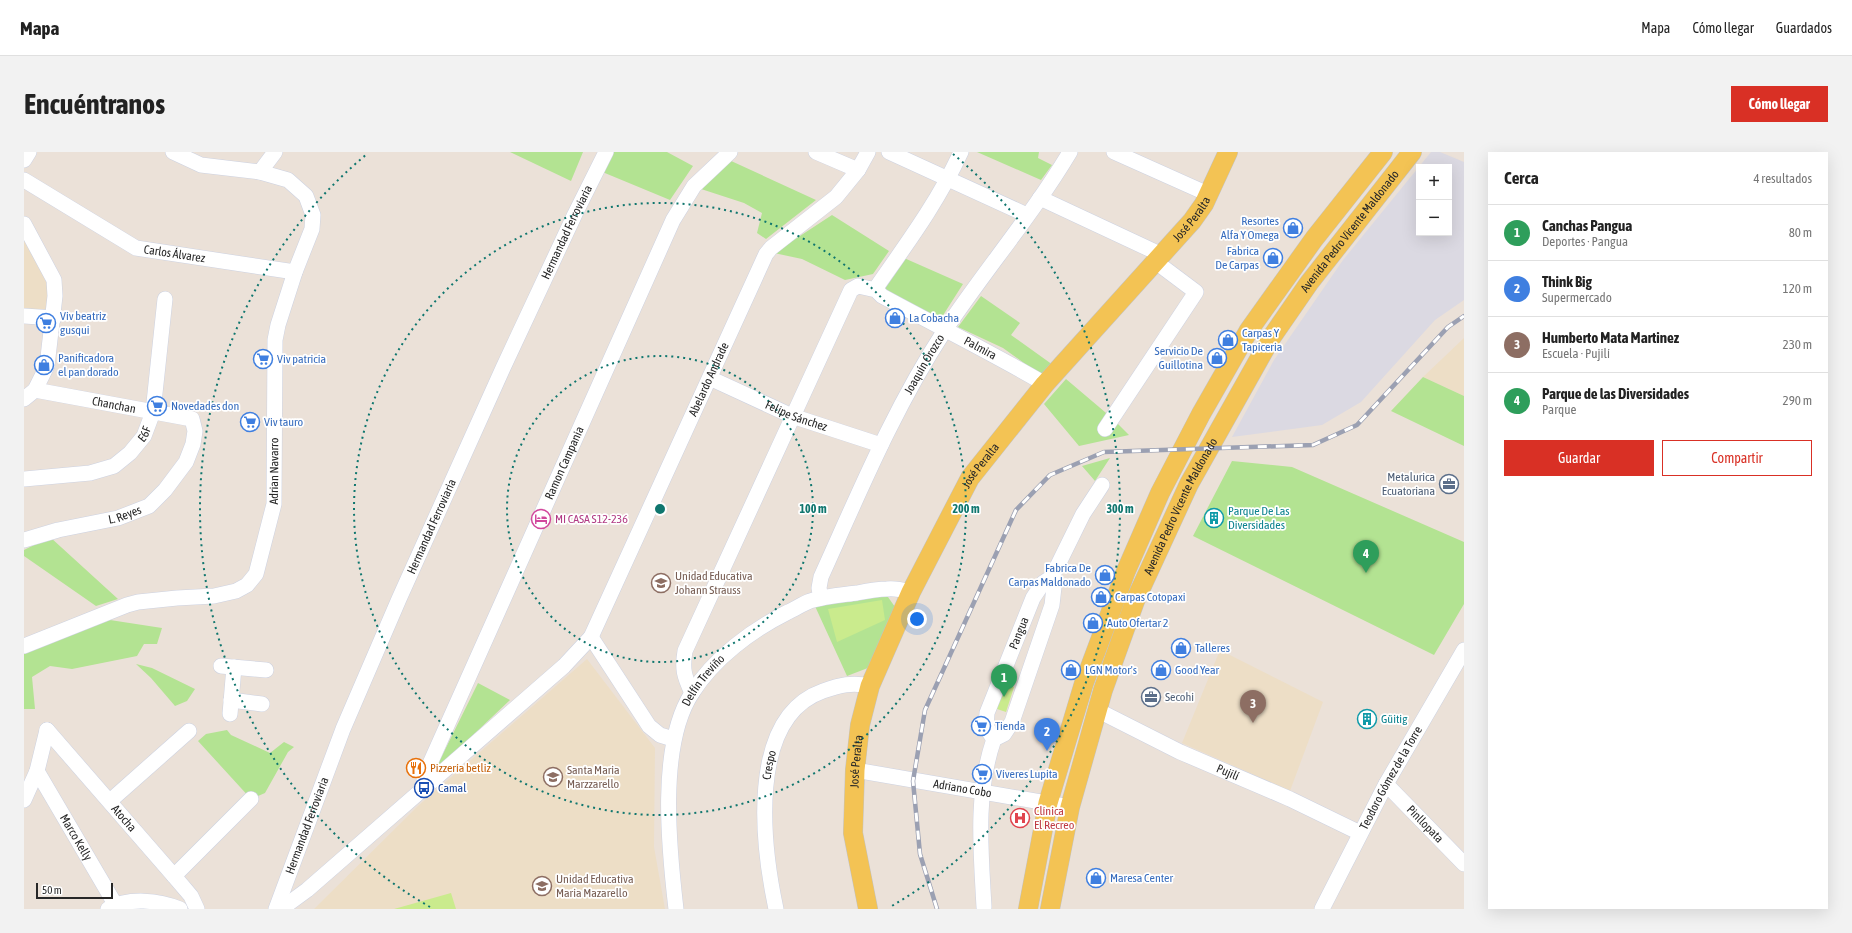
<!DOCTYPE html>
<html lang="es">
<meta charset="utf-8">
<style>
body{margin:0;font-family:"Asap Condensed",sans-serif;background:#f2f2f2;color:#222}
.controls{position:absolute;right:12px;top:12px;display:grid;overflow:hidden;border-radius:0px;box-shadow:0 4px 16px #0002}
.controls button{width:36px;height:36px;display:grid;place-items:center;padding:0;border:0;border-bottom:1px solid #e0e0e0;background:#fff;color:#222;font:20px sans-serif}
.scale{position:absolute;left:12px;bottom:10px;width:77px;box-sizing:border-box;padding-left:4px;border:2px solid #272727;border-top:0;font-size:11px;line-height:14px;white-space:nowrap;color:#272727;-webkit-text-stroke:3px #fff;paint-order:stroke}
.you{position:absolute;left:893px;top:467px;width:14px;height:14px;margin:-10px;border:3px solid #fff;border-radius:50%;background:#1a73e8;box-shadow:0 0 0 6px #1a73e833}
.badge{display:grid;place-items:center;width:26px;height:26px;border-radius:50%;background:#d93025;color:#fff;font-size:13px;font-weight:700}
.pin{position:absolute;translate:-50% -33px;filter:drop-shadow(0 1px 2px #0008)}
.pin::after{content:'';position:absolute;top:21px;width:14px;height:12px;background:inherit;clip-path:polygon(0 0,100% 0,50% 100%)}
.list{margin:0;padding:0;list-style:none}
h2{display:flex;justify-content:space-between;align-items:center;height:52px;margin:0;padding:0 16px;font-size:17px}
h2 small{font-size:13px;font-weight:400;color:#767676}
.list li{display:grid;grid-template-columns:26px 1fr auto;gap:12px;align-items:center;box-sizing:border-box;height:56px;padding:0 16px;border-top:1px solid #e0e0e0}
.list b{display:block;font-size:15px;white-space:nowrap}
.list p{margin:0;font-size:13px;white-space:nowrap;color:#767676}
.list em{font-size:13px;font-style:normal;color:#767676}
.actions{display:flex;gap:8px;padding:12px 16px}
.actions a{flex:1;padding:9px 0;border:1px solid #d93025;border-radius:0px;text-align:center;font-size:14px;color:#d93025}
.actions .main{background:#d93025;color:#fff}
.map{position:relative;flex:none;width:1440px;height:757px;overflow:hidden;border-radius:0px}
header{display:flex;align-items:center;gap:24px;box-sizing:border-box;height:56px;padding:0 20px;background:#fff;border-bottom:1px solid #e0e0e0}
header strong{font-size:19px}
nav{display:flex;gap:22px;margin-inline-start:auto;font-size:14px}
.intro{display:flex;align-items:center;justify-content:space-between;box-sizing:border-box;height:96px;padding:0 24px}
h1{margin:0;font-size:28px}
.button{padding:10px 18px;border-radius:0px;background:#d93025;color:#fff;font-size:14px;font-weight:700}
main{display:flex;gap:24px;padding:0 24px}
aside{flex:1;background:#fff;border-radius:0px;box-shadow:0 4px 16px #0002}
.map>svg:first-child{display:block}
.industrial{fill:#dbd9e2;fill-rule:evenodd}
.education{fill:#eddec6}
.green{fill:#b3e392}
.pitch{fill:#caeb8d}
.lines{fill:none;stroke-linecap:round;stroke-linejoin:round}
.minor-casing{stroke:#cdd2e1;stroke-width:16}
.major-casing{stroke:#c3c3c3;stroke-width:20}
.minor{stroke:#fff;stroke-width:15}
.major{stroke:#f3c354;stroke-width:19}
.rail-casing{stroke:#9ba0b2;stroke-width:4.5}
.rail{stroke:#fff;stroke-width:3;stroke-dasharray:9;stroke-linecap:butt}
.ring{fill:none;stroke:#0f766e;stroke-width:2;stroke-dasharray:2 4}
.labels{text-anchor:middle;stroke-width:3.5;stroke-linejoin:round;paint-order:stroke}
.street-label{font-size:12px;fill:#272727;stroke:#fff}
.shop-label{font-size:12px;fill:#366cbe;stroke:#fff;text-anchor:start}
.service-label{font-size:12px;fill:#4e5e75;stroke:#fff;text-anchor:end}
.culture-label{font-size:12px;fill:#0d838f;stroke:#fff;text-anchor:start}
.hotel-label{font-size:12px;fill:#b23c85;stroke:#fff;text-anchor:start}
.education-label{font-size:12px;fill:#785e54;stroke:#fff;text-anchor:start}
.food-label{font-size:12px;fill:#c56008;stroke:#fff;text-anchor:start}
.transit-label{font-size:12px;fill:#164399;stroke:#fff;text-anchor:start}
.health-label{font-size:12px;fill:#be3a42;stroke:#fff;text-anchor:start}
.centre{fill:#0f766e;stroke:#fff;stroke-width:2}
.ring-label{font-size:12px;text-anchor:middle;font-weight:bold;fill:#0f766e;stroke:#fff;stroke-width:3.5;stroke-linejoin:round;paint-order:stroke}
</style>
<header>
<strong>Mapa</strong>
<nav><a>Mapa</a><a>Cómo llegar</a><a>Guardados</a></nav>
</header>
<div class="intro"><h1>Encuéntranos</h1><a class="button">Cómo llegar</a></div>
<main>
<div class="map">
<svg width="1440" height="757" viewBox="0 0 1440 757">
<rect width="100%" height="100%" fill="#ebe1d8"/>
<path class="industrial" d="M1407,0H1416L1440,10V148L1411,168L1337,250L1298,273L1208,285L1250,208L1319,108ZM1395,15H1425V81H1395Z"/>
<path class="education" d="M0,84L26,129L23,158L0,159Z
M1440,186V244L1399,225Z
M1196,498L1299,550L1266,639L1158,591Z
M563,507L631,596L630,695L641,757H290L394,654Z"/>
<path class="green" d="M486,0H559L547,29Z
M585,0H643L669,14L646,48L576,19Z
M953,0H1015L1014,6L1028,13L1017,28Z
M705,8L792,48L742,87L733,81L738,61L720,51L674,36Z
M808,63L865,99L849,122L821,128L778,107L750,101Z
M880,106L939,132L916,168L862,139L859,133Z
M957,144L996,171L987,183L1029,213L1018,224L979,196L934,175Z
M1399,225L1440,244V294L1367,259Z
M1042,227L1088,266L1105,283L1055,294L1020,252Z
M1086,306L1071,329L1058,314Z
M1208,309L1268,315L1440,390V452L1410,503L1169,384Z
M26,385L94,447L72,454L0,404V398Z
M852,443L864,445L871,455L849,514L823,524L790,452Z
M86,468L138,476L133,492H120L113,504L48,517L26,514L8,525L11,557H0V499Z
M112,512L128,516L171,537L163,549L151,554L127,526Z
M454,531L486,548L410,620Z
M203,578L207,583L246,601L260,590L270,595L264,600L241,641L227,647L174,589L182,582Z"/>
<path class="pitch" d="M858,448L861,468L813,490L804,457Z
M979,531L990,535L982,560L970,556Z
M427,741L432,757H370Z"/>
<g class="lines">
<g class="minor-casing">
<g id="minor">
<path d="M792,0L834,18"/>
<path d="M865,0L1003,63"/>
<path d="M1090,0L1184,42"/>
<path d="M0,8L5,0"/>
<path d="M236,20L251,0"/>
<path id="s1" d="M0,28L112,96L271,120"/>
<path d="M1016,46L1138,103"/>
<path d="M0,72L30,128L31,144L23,214L11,238L0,247"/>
<path d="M852,138L854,133C884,90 915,48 937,0"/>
<path d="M0,164L30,166"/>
<path id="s2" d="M690,228L768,264L857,293"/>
<path d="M1081,277L1172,140L1132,110"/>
<path id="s3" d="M0,327L66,321L90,314L106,301L120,284L129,260L141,147"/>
<path id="s4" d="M0,388L34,378L94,366L125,354L141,338L162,310L169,292L171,279L168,267L11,238"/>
<path id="s5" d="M797,446L795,436L797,425C835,341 870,256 921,178C961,118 1009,62 1046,0"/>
<path d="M567,485L625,574L636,583L649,587"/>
<path id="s6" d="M0,494L103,453L114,450L153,446L190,444L212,439L223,433L232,422L250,352L251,188L254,173L271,120L288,77L289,63L282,44L264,28L236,20L177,13L149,0"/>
<path d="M197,514L242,518"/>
<path id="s7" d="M668,541C660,524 658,517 661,499L827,138L834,134L852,138L858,144C913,174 968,201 1021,232"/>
<path d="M207,548L238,552"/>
<path id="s8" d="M1073,558L1156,600L1266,647L1336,681"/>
<path d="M206,562L210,515"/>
<path id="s9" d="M23,578L150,724L167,744L173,757"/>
<path id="s10" d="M970,587C962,578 962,572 963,561L1009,446L1019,431L1028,425L1059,362L1078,333"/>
<path id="s11" d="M831,618L1046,655"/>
<path id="s12" d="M13,619L91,752"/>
<path id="s13" d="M1362,632L1440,712"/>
<path id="s14" d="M400,636V625L649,68L670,34L706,0"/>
<path d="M0,648L13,619L23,578"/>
<path d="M86,649L165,579"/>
<path d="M150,724L227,647"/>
<path d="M960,755C957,699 951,642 970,587L980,582L988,570L1028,453L1030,435L1028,425"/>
<path d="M84,757C104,745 135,748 156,757"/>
<path id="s15" d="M252,757L319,577L375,447L479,216L551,62L582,0"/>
<path id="s16" d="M257,757L283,738L540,514L567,485L742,102L747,96L812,45L834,18L844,0"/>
<path id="s17" d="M652,757C645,697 634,593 668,541C690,506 728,478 764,460C771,457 778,452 786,449C801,444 818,443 833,441C843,439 853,437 863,437C872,436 879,438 887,440"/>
<path id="s18" d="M752,757C739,696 722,566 799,539C816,533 828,530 846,534"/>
<path id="s19" d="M1298,757L1362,632L1440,498"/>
</g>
</g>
<g class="major-casing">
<g id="major">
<path id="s20" d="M844,757L829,681L831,618L836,573L846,534L887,440L946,326L1021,232L1168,69L1180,52L1204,0"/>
<path d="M1004,757L1024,651L1060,531L1102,419L1136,341L1177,262L1225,178L1290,87L1359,0"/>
<path id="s21" d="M1026,757L1046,655L1079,538L1111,449L1165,332L1247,186L1285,131L1388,0"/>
</g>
</g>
<use href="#minor" class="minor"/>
<use href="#major" class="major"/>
<g class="rail-casing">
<path id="rail" d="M913,757L896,702L889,629L901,558L992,358L1026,323L1080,300L1289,293L1333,273L1424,175L1440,164"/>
</g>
<use href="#rail" class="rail"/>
</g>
<g class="ring">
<circle cx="636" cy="357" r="153"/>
<circle cx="636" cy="357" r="306"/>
<path d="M406 755A460 460 0 0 1 343 2M929 2A460 460 0 0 1 866 755"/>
</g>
<defs>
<g id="shop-ring" transform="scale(1)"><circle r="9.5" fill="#fff" stroke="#3f7fe0" stroke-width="1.5"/><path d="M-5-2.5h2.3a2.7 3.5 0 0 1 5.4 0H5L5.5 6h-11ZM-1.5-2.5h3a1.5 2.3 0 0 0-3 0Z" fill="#3f7fe0"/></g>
<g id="supermarket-ring" transform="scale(1)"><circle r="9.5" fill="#fff" stroke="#3f7fe0" stroke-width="1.5"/><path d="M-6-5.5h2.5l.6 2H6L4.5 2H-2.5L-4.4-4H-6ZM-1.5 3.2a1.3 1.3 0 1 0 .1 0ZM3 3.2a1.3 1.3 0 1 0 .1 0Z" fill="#3f7fe0"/></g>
<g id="office-ring" transform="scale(1)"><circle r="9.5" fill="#fff" stroke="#5c6f8a" stroke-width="1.5"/><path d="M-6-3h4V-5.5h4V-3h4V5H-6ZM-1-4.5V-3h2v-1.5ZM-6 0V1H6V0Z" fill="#5c6f8a"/></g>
<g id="building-ring" transform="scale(1)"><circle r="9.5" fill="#fff" stroke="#0f9aa8" stroke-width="1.5"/><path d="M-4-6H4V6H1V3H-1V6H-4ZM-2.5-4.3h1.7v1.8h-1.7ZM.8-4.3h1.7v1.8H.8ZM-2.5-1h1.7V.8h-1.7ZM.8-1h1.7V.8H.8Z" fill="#0f9aa8"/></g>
<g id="hotel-ring" transform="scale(1)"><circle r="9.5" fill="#fff" stroke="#d1479c" stroke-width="1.5"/><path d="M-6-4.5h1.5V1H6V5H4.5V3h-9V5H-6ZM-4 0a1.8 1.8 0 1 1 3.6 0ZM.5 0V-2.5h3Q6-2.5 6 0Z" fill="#d1479c"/></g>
<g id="school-ring" transform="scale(1)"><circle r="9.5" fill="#fff" stroke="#8d6e63" stroke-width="1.5"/><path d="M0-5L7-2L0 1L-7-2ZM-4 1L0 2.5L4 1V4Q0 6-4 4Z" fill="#8d6e63"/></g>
<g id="restaurant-ring" transform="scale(1)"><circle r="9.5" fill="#fff" stroke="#e8710a" stroke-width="1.5"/><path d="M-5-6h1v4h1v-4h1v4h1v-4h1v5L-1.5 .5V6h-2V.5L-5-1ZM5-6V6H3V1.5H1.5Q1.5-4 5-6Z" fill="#e8710a"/></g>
<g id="university-ring" transform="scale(1)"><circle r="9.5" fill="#fff" stroke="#8d6e63" stroke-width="1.5"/><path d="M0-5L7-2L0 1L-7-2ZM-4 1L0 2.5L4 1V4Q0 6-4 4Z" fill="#8d6e63"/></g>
<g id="bus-ring" transform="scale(1)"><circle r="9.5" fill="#fff" stroke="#1a4fb4" stroke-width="1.5"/><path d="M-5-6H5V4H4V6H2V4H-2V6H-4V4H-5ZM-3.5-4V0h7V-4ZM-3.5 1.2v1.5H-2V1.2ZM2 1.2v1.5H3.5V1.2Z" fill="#1a4fb4"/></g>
<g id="hospital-ring" transform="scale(1)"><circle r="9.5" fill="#fff" stroke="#e0444e" stroke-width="1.5"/><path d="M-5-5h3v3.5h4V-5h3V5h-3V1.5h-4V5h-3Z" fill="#e0444e"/></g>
</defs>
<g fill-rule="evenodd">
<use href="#shop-ring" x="1269" y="76"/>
<use href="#shop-ring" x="1249" y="106"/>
<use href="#shop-ring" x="871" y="166"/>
<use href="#supermarket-ring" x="22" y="171"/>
<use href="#shop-ring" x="1204" y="188"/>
<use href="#shop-ring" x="1193" y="206"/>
<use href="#supermarket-ring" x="239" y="207"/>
<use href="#shop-ring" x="20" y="213"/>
<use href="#supermarket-ring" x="133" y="254"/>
<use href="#supermarket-ring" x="226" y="270"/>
<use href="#office-ring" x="1425" y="332"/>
<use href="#building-ring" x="1190" y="366"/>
<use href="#hotel-ring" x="517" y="367"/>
<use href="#shop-ring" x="1081" y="423"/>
<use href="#school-ring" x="637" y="431"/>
<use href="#shop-ring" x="1077" y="445"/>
<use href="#shop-ring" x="1069" y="471"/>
<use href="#shop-ring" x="1157" y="496"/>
<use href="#shop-ring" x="1047" y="518"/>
<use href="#shop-ring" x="1137" y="518"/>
<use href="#office-ring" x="1127" y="545"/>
<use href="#building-ring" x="1343" y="567"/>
<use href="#supermarket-ring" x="957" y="574"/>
<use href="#restaurant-ring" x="392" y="616"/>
<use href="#supermarket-ring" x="958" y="622"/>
<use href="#university-ring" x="529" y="625"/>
<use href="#bus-ring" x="400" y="636"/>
<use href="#hospital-ring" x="996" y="666"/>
<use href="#shop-ring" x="1072" y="726"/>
<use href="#school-ring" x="518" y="734"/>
</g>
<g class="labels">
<g class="street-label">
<text dy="4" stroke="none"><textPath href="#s20" startOffset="798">José Peralta</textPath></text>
<text dy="4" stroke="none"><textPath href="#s15" startOffset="737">Hermandad Ferroviaria</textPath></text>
<text dy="4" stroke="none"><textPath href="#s21" startOffset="749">Avenida Pedro Vicente Maldonado</textPath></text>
<text dy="4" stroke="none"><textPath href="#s1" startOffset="170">Carlos Álvarez</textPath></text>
<text dy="4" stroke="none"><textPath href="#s7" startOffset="587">Palmira</textPath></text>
<text dy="4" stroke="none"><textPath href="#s5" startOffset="258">Joaquín Orozco</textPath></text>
<text dy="4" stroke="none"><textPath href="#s16" startOffset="696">Abelardo Andrade</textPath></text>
<text transform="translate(90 253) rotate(11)" y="4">Chanchan</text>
<text dy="4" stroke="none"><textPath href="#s2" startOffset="90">Felipe Sánchez</textPath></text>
<text dy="4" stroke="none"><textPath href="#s3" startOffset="136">E6F</textPath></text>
<text dy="4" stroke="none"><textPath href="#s14" startOffset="355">Ramon Campania</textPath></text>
<text dy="4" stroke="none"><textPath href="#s20" startOffset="473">José Peralta</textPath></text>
<text dy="4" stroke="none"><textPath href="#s6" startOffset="353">Adrian Navarro</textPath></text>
<text dy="4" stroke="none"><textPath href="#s21" startOffset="425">Avenida Pedro Vicente Maldonado</textPath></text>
<text dy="4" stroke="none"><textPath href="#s4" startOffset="104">L. Reyes</textPath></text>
<text dy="4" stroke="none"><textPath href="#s15" startOffset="413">Hermandad Ferroviaria</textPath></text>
<text dy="4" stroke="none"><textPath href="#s10" startOffset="114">Pangua</textPath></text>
<text dy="4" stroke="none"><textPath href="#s17" startOffset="237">Delfín Treviño</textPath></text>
<text dy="4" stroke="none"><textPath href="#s20" startOffset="149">José Peralta</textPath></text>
<text dy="4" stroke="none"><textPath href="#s18" startOffset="145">Crespo</textPath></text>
<text dy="4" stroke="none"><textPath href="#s8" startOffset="145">Pujilí</textPath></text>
<text dy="4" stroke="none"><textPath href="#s19" startOffset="148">Teodoro Gómez de la Torre</textPath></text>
<text dy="4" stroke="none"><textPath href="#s11" startOffset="109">Adriano Cobo</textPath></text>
<text dy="4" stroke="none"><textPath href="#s9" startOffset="117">Atocha</textPath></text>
<text dy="4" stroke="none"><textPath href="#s13" startOffset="56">Pinllopata</textPath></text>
<text dy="4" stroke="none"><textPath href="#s15" startOffset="89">Hermandad Ferroviaria</textPath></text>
<text dy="4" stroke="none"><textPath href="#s12" startOffset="77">Marco Kelly</textPath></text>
</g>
<g class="shop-label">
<text x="1255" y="73" text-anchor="end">Resortes<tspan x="1255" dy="14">Alfa Y Omega</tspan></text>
<text x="1235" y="103" text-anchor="end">Fabrica<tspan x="1235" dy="14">De Carpas</tspan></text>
<text x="36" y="168">Viv beatriz<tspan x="36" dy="14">gusqui</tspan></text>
<text x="885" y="170">La Cobacha</text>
<text x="1218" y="185">Carpas Y<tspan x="1218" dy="14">Tapiceria</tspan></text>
<text x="1179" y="203" text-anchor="end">Servicio De<tspan x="1179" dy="14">Guillotina</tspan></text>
<text x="34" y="210">Panificadora<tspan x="34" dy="14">el pan dorado</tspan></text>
<text x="253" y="211">Viv patricia</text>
<text x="147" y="258">Novedades don</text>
<text x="240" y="274">Viv tauro</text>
<text x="1067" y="420" text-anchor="end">Fabrica De<tspan x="1067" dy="14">Carpas Maldonado</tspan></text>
<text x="1091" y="449">Carpas Cotopaxi</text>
<text x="1083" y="475">Auto Ofertar 2</text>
<text x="1171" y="500">Talleres</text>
<text x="1061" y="522">LGN Motor's</text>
<text x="1151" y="522">Good Year</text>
<text x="971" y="578">Tienda</text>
<text x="972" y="626">Víveres Lupita</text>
<text x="1086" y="730">Maresa Center</text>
</g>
<g class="service-label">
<text x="1411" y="329">Metalurica<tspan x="1411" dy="14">Ecuatoriana</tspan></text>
<text x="1141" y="549" text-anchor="start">Secohi</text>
</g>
<g class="culture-label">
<text x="1204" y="363">Parque De Las<tspan x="1204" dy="14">Diversidades</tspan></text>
<text x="1357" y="571">Güitig</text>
</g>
<g class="hotel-label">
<text x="531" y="371">MI CASA S12-236</text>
</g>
<g class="education-label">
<text x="651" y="428">Unidad Educativa<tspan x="651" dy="14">Johann Strauss</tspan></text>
<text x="543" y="622">Santa Maria<tspan x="543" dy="14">Marzzarello</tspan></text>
<text x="532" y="731">Unidad Educativa<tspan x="532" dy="14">Maria Mazarello</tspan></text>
</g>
<g class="food-label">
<text x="406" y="620">Pizzería betliz</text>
</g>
<g class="transit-label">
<text x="414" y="640">Camal</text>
</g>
<g class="health-label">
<text x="1010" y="663">Clínica<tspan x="1010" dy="14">El Recreo</tspan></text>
</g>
</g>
<circle cx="636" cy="357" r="6" class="centre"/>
<g class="ring-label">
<text x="789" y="361">100 m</text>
<text x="942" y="361">200 m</text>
<text x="1096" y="361">300 m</text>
</g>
</svg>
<div class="controls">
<button>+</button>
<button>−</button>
</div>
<div class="scale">50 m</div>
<div class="you"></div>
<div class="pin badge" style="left:980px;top:545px;background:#2e9e5b">1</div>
<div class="pin badge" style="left:1023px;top:599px;background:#3f7fe0">2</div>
<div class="pin badge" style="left:1229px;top:571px;background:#8d6e63">3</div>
<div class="pin badge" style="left:1342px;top:421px;background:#2e9e5b">4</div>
</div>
<aside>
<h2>Cerca<small>4 resultados</small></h2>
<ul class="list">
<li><span class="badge" style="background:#2e9e5b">1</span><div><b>Canchas Pangua</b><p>Deportes · Pangua</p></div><em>80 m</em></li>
<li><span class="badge" style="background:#3f7fe0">2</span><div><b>Think Big</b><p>Supermercado</p></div><em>120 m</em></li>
<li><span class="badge" style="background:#8d6e63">3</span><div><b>Humberto Mata Martinez</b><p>Escuela · Pujilí</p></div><em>230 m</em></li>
<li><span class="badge" style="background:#2e9e5b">4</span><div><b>Parque de las Diversidades</b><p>Parque</p></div><em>290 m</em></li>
</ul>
<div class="actions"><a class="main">Guardar</a><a>Compartir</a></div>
</aside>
</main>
